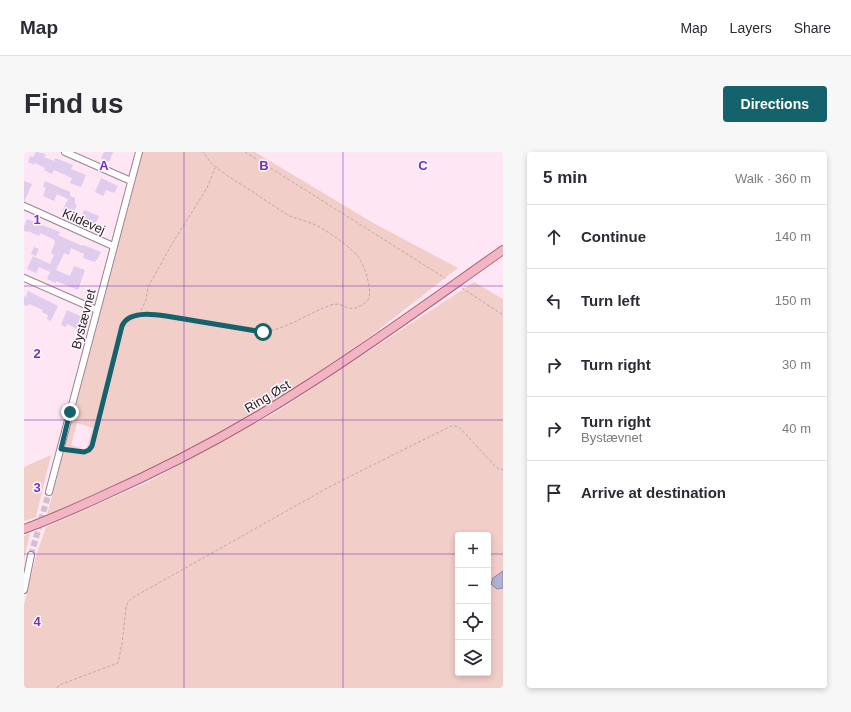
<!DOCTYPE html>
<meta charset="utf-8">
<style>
body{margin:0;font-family:Arial,sans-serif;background:#f7f7f7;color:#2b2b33}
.controls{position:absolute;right:12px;bottom:12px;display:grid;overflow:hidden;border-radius:4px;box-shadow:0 2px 6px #0003}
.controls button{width:36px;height:36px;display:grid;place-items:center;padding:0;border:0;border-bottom:1px solid #e1e1e2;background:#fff;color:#2b2b33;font:20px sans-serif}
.stop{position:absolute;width:12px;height:12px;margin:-9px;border:3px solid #14626c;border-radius:50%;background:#fff}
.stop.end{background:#14626c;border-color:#fff;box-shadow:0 1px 4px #0008}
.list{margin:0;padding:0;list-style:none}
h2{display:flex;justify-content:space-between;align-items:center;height:52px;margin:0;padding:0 16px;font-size:17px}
h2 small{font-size:13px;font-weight:400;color:#7c7c81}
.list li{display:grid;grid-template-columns:26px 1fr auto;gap:12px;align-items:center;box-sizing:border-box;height:64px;padding:0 16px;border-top:1px solid #e1e1e2}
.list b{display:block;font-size:15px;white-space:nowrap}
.list p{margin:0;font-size:13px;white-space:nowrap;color:#7c7c81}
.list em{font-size:13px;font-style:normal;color:#7c7c81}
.icon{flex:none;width:22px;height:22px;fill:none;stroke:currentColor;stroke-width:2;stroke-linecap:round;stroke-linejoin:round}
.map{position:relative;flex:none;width:479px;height:536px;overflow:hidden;border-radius:4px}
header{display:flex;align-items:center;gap:24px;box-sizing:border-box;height:56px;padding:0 20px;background:#fff;border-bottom:1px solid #e1e1e2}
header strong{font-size:19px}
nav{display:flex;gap:22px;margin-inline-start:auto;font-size:14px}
.intro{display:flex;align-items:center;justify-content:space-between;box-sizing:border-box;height:96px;padding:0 24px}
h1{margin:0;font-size:28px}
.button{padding:10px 18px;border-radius:4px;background:#14626c;color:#fff;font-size:14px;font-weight:700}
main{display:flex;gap:24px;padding:0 24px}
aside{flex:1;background:#fff;border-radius:4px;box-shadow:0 2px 6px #0003}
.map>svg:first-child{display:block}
.green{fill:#f1cec7;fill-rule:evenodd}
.water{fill:#b2b1d3;stroke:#8a86a0}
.building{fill:#e0ccec}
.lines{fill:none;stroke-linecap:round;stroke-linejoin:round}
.minor-tunnel{stroke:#d4bfcc;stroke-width:6;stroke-dasharray:6 3;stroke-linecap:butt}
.minor-casing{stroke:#9c8192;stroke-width:8}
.major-casing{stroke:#a86274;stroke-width:10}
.path{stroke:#bba7b4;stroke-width:1;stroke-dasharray:3 2;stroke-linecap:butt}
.minor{stroke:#fff;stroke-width:6}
.major{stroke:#f2b5c4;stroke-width:8}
.route{stroke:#14626c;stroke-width:5}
.grid{fill:none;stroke:#7b2cbf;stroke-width:1;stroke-opacity:0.55}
.labels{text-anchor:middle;stroke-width:3;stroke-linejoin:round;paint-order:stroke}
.street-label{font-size:13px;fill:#2d2229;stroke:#fff9fd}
.grid-label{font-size:13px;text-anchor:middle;font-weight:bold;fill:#7b2cbf;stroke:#fff9fd;stroke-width:3;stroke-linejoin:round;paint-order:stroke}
</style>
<header>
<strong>Map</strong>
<nav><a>Map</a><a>Layers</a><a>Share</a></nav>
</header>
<div class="intro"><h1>Find us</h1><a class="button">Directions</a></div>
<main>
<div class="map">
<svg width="479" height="536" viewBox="0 0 479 536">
<rect width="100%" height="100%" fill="#fee6f5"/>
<path class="green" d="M119,0H231L351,72L434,116L331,196L283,230L166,300L82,339L23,363ZM53,271L69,276L62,298L47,293Z
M450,130L479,147V536H0V453L12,404L22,375L126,329L254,259ZM434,383H464V521H434Z
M27,303L12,365L0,369V315Z
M6,381L0,408V384Z"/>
<path class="water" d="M479,419V436L473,437L467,432L469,426Z"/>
<path class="building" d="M12,0L22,2L20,5L30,9L31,6L49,13L47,17L62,23L57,35L46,31L48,26L30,18L28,22L20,18L21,16L11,11L10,13L4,10L6,4L9,5Z
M80,0H89L85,10L77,6Z
M77,26L94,34L90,41L82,38L79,44L71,40Z
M0,29L8,32L0,50Z
M21,29L46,40V44L51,46V52L53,53L50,59L48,58L46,62L38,59L44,47L33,42L30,49L19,44L22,36L19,35Z
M60,58L75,64L71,73L57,66Z
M3,67L36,80L34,83L58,94L59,93L77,100L73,108H72L71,110L59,106L60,102L47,96L45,103L40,101L32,118L46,124L50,114L61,118L54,138L32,129V131L23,127L26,120L15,115L12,121L3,117L9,104L26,112L30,103L27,101L31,91L30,90L31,88L16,81L15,84L4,79V80L0,79V74Z
M10,95L15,97L12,104L7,102Z
M4,139L34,154L27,169L23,167L24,163L18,160L19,158L5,152L4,154L0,153V144L2,145Z
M43,158L58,165L53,177L43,172L42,175L37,173Z"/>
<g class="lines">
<path class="minor-tunnel" d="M7,403L25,340"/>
<g class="minor-casing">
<path id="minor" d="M41,0L107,29
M0,54L89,94
M0,126L73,158
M25,340L115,0
M0,438L7,403"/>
</g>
<g class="major-casing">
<path id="major" d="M0,377C27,367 52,356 78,344C150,312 219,275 285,232C351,190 415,143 479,98"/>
</g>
<path class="path" d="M221,0L421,126
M438,136L479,163
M115,163L122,148L124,135L148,92L183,36L191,16
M43,297C53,299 62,302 68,294L98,174C104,159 128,162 142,163L239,180C264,177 284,161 307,153C321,148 324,166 343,149C351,142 339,108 332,102C319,90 303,78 287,71C279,68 271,67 264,63C251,55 238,46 226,38C215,31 203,24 193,16C187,12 183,5 179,0
M33,536L35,533L94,511L98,492L102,456L104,450L108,446L307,334L427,274H431L435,275L473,316L479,318"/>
<use href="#minor" class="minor"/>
<use href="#major" class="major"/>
</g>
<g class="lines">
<path class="route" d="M46,260L37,297L60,300L65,298L68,294L98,174C104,159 128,162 142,164L239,180"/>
</g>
<path class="grid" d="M160,0V536M319,0V536M0,134H479M0,268H479M0,402H434M464,402H479"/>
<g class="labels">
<g class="street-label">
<text transform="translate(60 69) rotate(24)" y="5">Kildevej</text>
<text transform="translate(59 167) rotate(-75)" y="5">Bystævnet</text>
<text transform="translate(243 244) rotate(-31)" y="5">Ring Øst</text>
</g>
</g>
<g class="grid-label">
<text x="80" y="18">A</text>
<text x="240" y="18">B</text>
<text x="399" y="18">C</text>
<text x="13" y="72">1</text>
<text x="13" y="206">2</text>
<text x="13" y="340">3</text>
<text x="13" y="474">4</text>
</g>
</svg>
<div class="controls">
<button>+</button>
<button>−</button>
<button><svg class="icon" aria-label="locate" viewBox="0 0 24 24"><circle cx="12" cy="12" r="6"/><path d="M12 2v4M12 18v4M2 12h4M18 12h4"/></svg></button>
<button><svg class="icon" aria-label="layers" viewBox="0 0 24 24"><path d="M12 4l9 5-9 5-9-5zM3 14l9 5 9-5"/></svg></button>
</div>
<div class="stop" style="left:239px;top:180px"></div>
<div class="stop end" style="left:46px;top:260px"></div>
</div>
<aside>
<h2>5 min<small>Walk · 360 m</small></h2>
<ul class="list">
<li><svg class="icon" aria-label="ahead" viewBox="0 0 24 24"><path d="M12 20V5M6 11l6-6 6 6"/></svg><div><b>Continue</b></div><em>140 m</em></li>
<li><svg class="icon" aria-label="left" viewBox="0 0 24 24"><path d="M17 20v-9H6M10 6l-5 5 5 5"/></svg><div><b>Turn left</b></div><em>150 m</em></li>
<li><svg class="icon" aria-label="right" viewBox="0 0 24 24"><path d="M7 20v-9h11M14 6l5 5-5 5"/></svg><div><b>Turn right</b></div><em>30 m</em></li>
<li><svg class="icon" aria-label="right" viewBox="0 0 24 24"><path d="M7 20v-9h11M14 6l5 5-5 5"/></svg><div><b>Turn right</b><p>Bystævnet</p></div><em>40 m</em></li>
<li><svg class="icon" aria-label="arrive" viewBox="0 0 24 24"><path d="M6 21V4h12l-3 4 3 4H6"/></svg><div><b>Arrive at destination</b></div></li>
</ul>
</aside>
</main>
